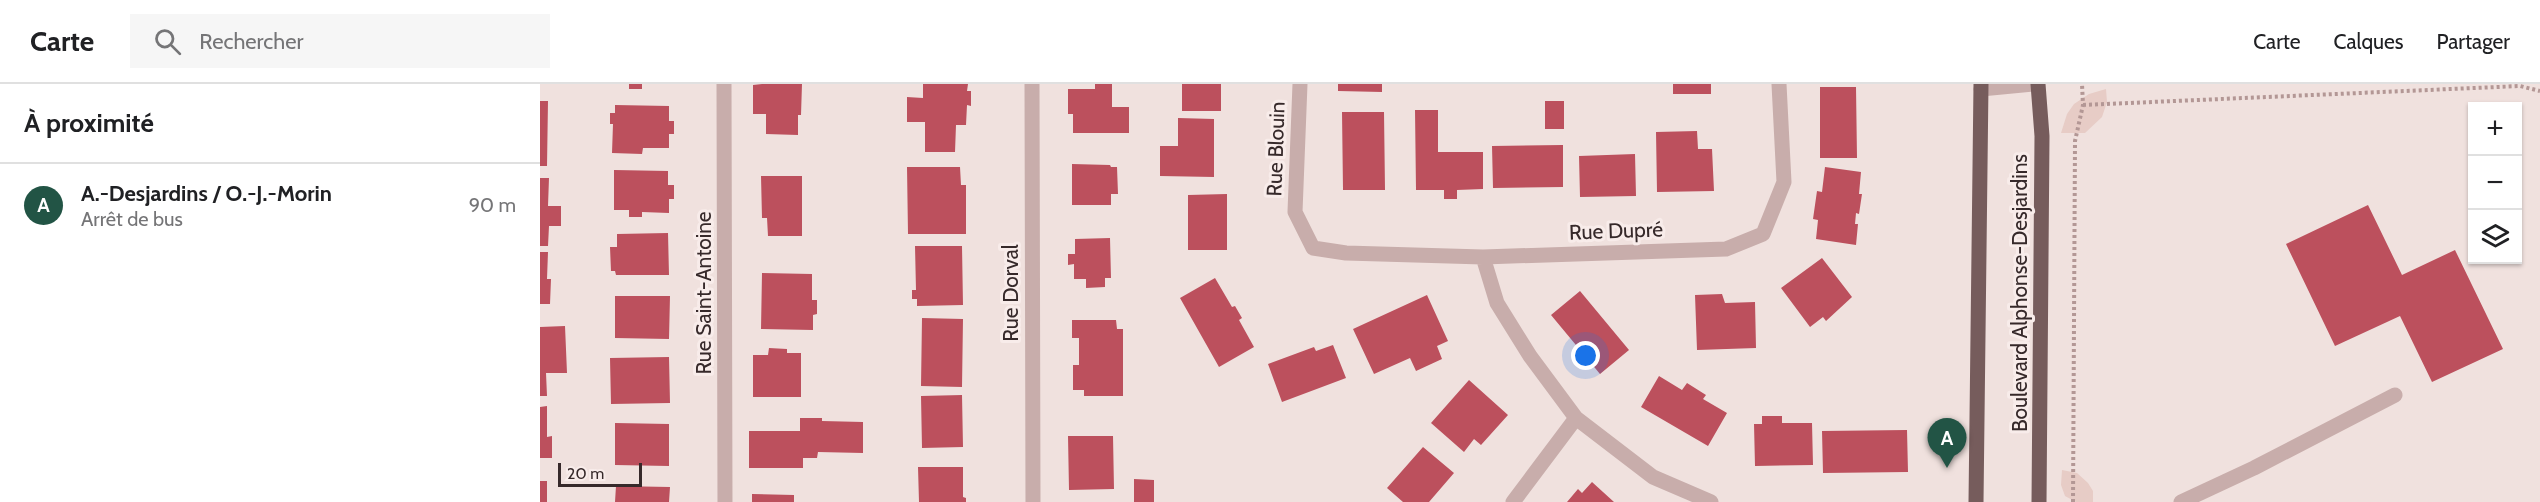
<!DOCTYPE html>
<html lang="fr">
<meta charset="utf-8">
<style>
body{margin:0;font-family:Cabin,sans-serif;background:#f6f6f6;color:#202124}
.controls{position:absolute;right:18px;top:18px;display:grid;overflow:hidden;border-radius:0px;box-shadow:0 2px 4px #0004}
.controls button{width:54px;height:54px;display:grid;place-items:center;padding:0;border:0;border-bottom:2px solid #e0e0e0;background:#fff;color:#202124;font:30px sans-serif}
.scale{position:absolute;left:18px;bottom:15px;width:84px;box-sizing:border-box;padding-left:6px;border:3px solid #36292a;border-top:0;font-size:16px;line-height:21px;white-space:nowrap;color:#36292a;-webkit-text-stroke:4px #f8ecea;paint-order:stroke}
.you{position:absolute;left:1046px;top:272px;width:21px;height:21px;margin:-15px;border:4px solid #fff;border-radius:50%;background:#1a73e8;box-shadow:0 0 0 9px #1a73e833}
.badge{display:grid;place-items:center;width:39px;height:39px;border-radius:50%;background:#225445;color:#fff;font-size:20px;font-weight:700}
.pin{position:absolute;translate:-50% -50px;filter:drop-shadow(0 2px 3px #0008)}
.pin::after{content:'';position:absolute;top:32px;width:21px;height:18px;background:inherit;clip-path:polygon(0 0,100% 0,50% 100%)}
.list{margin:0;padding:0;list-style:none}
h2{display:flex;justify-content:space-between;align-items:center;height:78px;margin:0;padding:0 24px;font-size:26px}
h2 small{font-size:20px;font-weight:400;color:#757577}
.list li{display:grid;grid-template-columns:39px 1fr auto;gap:18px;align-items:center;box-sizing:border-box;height:84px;padding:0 24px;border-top:2px solid #e0e0e0}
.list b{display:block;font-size:22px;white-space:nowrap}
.list p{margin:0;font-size:20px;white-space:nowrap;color:#757577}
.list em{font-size:20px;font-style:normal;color:#757577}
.icon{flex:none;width:33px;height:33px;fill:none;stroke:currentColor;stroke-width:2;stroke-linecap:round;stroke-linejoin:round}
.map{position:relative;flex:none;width:2000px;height:418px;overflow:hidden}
header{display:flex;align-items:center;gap:36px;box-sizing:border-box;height:84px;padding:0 30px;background:#fff;border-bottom:2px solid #e0e0e0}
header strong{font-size:28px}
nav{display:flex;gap:33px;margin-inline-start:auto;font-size:21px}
.search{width:420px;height:54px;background:#f6f6f6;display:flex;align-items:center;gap:15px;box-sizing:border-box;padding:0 21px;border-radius:0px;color:#757577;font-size:22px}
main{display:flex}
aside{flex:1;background:#fff}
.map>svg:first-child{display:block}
.plaza{fill:#e7ccc6}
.building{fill:#bc505d}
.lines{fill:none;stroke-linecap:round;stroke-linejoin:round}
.path{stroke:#b39795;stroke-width:4;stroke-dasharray:3 3;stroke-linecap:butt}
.minor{stroke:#c8adab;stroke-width:15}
.major{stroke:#765c5c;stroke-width:15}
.labels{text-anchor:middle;stroke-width:6;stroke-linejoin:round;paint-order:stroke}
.street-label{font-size:21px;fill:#36292a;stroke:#f8ecea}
</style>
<header>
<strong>Carte</strong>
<div class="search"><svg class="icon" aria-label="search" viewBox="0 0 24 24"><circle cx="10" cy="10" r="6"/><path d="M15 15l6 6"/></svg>Rechercher</div>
<nav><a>Carte</a><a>Calques</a><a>Partager</a></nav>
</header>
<main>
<aside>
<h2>À proximité<small></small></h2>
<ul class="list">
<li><span class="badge">A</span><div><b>A.-Desjardins / O.-J.-Morin</b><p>Arrêt de bus</p></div><em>90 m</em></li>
</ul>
</aside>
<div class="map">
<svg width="2000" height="418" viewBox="0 0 2000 418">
<rect width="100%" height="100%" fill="#f0e1de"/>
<path class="plaza" d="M1566,5L1567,18L1562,33L1545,49H1521L1527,30L1534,20L1549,10Z
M1522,386L1537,389L1548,399L1553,407V418H1536L1525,412L1521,401Z"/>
<path class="building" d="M89,0H102V5H89Z
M222,0H262L261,31H258V51L226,50V30H213V1Z
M383,0H428L427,7H431V22L427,21L426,41H416L415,68H385V38H367V13L383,14Z
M555,0H572V23H589V49H533V30H528V5H555Z
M642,0H681V27H642Z
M798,0H842V8L798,7Z
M1133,0H1171V10H1133Z
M1280,3H1316L1317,74H1280Z
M0,17H8L7,82H0Z
M1005,17H1024V45H1005Z
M75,21L129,22V37H134V50H129V64H103L102,70L72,69L73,40H70V29H75Z
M875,26H898V68H943V105L917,106V115H904V106H876Z
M802,28H844L845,106H803Z
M638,34L674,35V93L620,92V62H638Z
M1157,47L1158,65H1172L1174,107L1117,108L1116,48Z
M1023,61V103L953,104L952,62Z
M1095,70L1096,112L1040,113L1039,72Z
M532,80L570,81L571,83H577L578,110H571V121H532Z
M367,83H420L421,101H426V150H368Z
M1285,83L1321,88L1319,110H1322L1319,130L1316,129L1315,140H1318L1316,161L1276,155L1278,136L1273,135L1277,107L1282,108Z
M74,86L128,87V101H134V115H129V129L102,128V133H89V126H74Z
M221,92H262V152H228L227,134H222Z
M0,94H9L8,122H21V142H9L8,162H0Z
M687,110V166H648V111Z
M1828,121L1862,191L1915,166L1963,265L1892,298L1860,232L1795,262L1746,160Z
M128,149L129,191H76L75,187H71L70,163H77V150Z
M570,154L571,194H565V203L546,204V195H534V180L528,181V170H535V155Z
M375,162H422L423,221L377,222V215H372V206H376Z
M0,168H8L7,195H11L10,220H0Z
M1282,174L1312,213L1286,237L1283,233L1270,243L1241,204Z
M222,189L272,190V216H277V230L273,231V246L221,245Z
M675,194L692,223L695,222L702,234L699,236L714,263L679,283L640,214Z
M1040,207L1089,266L1060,290L1011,231Z
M1182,210L1185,219L1215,218L1216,264L1157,266L1155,211Z
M887,211L908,257L897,262L902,275L876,287L870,274L834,290L813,245Z
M75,212H130L129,255L75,254Z
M382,234L423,235L422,303L381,302Z
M532,236H576L577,245H583V312H544V306H533V281H539V254H532Z
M25,242L27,289H6L7,312H0V243Z
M793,261L806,294L742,318L728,280L774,263L776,267Z
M229,264L247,265V269H261V313H213V271H228Z
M129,273L130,319L71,320L70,274Z
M1119,292L1142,306L1147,299L1166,311L1163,315L1187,329L1168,362L1101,323Z
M929,296L968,331L941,361L934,355L924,368L891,339Z
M422,311L423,363L382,364L381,312Z
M7,322V353L12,352V374H0V323Z
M1222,332H1242V339H1272L1273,381L1215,382L1214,340H1222Z
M260,334H282V337L323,338V369L278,368L277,374H263V384H209V347H260Z
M75,339L129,340V382L75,381Z
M1367,346L1368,388L1283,389L1282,347Z
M528,352H573L574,405L529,406Z
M883,363L914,389L889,418H863L847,404Z
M378,383H423V413L426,414V418H379Z
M594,395L614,396V418H594Z
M0,397H7V418H0Z
M1052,398L1074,418H1027L1038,405L1042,409Z
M76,402L130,403L129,418H75Z
M212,410L254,411V418H212Z"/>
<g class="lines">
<path class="path" d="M1543,21L1980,2L2000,7
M1533,418L1535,57L1543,21L1542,0"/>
<path class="minor" d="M184,0L185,418
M492,0L493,418
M760,0L755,128L773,164L806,169L943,173L1186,165L1223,150L1244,98L1239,0
M1441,5L1493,0
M943,173L957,219L990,272L1036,334L1113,393L1171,418
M973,418L1036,334
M1641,418L1714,384L1855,311"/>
<path class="major" d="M1498,0L1502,52L1499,418
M1436,418L1441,0"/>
</g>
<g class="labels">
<g class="street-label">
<text transform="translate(736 65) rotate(-88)" y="7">Rue Blouin</text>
<text transform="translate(1076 147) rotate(-2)" y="7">Rue Dupré</text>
<text transform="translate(164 209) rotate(-90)" y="7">Rue Saint-Antoine</text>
<text transform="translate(471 209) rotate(-90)" y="7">Rue Dorval</text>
<text transform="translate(1480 209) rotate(-90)" y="7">Boulevard Alphonse-Desjardins</text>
</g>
</g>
</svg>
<div class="controls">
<button>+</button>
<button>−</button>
<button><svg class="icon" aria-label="layers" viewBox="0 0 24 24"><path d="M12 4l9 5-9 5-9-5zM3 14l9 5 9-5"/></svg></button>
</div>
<div class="scale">20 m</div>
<div class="you"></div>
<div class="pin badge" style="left:1407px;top:384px">A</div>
</div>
</main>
